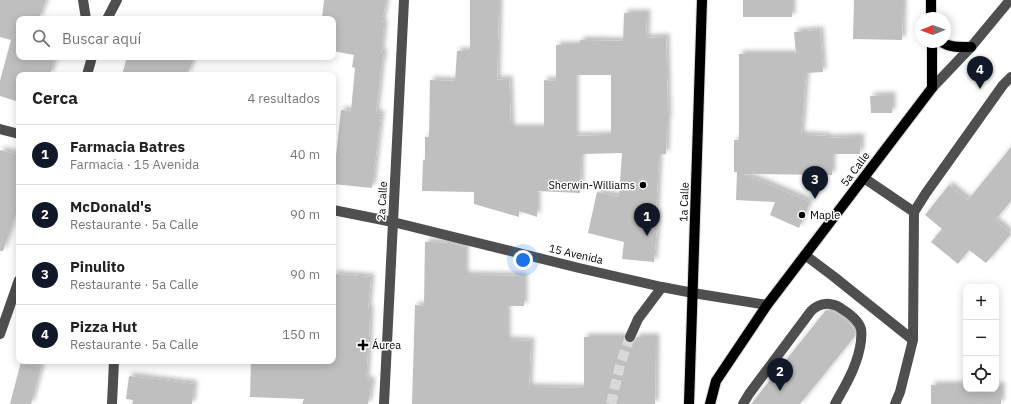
<!DOCTYPE html>
<html lang="es">
<meta charset="utf-8">
<style>
body{margin:0;font-family:"IBM Plex Sans",sans-serif;background:#f6f6f6;color:#222}
.controls{position:absolute;right:12px;bottom:12px;display:grid;overflow:hidden;border-radius:8px;box-shadow:0 2px 10px #0003}
.controls button{width:36px;height:36px;display:grid;place-items:center;padding:0;border:0;border-bottom:1px solid #e0e0e0;background:#fff;color:#222;font:20px sans-serif}
.compass{position:absolute;left:915px;top:12px;width:36px;height:36px;border-radius:50%;background:#fff;box-shadow:0 2px 10px #0003;rotate:269deg}
.you{position:absolute;left:523px;top:260px;width:14px;height:14px;margin:-10px;border:3px solid #fff;border-radius:50%;background:#1a73e8;box-shadow:0 0 0 6px #1a73e833}
.badge{display:grid;place-items:center;width:26px;height:26px;border-radius:50%;background:#111827;color:#fff;font-size:13px;font-weight:700}
.pin{position:absolute;translate:-50% -33px;filter:drop-shadow(0 1px 2px #0008)}
.pin::after{content:'';position:absolute;top:21px;width:14px;height:12px;background:inherit;clip-path:polygon(0 0,100% 0,50% 100%)}
.list{margin:0;padding:0;list-style:none}
h2{display:flex;justify-content:space-between;align-items:center;height:52px;margin:0;padding:0 16px;font-size:17px}
h2 small{font-size:13px;font-weight:400;color:#767676}
.list li{display:grid;grid-template-columns:26px 1fr auto;gap:12px;align-items:center;box-sizing:border-box;height:60px;padding:0 16px;border-top:1px solid #e0e0e0}
.list b{display:block;font-size:15px;white-space:nowrap}
.list p{margin:0;font-size:13px;white-space:nowrap;color:#767676}
.list em{font-size:13px;font-style:normal;color:#767676}
.icon{flex:none;width:22px;height:22px;fill:none;stroke:currentColor;stroke-width:2;stroke-linecap:round;stroke-linejoin:round}
.map{position:relative;flex:none;width:1011px;height:404px;overflow:hidden}
.search{position:absolute;background:#fff;box-shadow:0 2px 10px #0003;left:16px;top:16px;width:320px;height:44px;display:flex;align-items:center;gap:10px;box-sizing:border-box;padding:0 14px;border-radius:8px;color:#767676;font-size:15px}
.panel{position:absolute;background:#fff;box-shadow:0 2px 10px #0003;left:16px;top:72px;width:320px;height:292px;border-radius:8px}
.map>svg:first-child{display:block}
.building{fill:#bfbfbf;fill-rule:evenodd;filter:url(#shadow)}
.lines{fill:none;stroke-linecap:round;stroke-linejoin:round}
.minor-tunnel{stroke:#d9d9d9;stroke-width:10;stroke-dasharray:10 5;stroke-linecap:butt}
.major-casing{stroke:#dbdbdb;stroke-width:12}
.minor{stroke:#4f4f4f;stroke-width:10}
.major{stroke:#000;stroke-width:10}
.poi-dot{fill:#000;stroke:#fff;stroke-width:1.5}
.labels{text-anchor:middle;stroke-width:3;stroke-linejoin:round;paint-order:stroke}
.street-label{font-size:11px;fill:#000;stroke:#fff}
.poi-label{font-size:11px;fill:#000;stroke:#fff;text-anchor:start}
</style>
<div class="map">
<svg width="1011" height="404" viewBox="0 0 1011 404">
<defs>
<filter id="shadow"><feDropShadow dx="3.5" dy="-3.5" stdDeviation="2" flood-color="#0004"/></filter>
</defs>
<rect width="100%" height="100%" fill="#fff"/>
<path class="building" d="M0,0H46L39,19H19V57H55L50,75H19V102L0,96V81L11,40L0,37Z
M324,0H386L382,23H384L381,53H384L381,67L376,113L381,114L372,188L333,184L341,110L351,111L355,68L352,67L354,55L333,51V19H322Z
M470,0H499L497,80L509,79L511,128H544V80L556,81V45H580V40L623,41L624,13H647L646,38L666,37L668,120H667L666,154H659L656,213H658L654,262L622,259L624,242L588,233L597,192L619,197L622,153L581,154L580,193L537,191V217L519,211V217L474,204V192L422,191L423,160H425V137H429L430,80L455,81L457,51H470ZM575,75H611V135L575,136Z
M743,0H792V17H743Z
M854,0H903L902,40L853,39Z
M820,30L823,72L806,73L801,135L827,136V138L861,137L860,154H832V175L743,174L810,202L799,228L770,215L775,202L736,200L737,172H734V140H739V54H796L794,32Z
M127,57H194L187,75H122Z
M892,95V113H871L870,96Z
M1011,147V201L995,220L1011,234L986,263L969,250L958,264L931,242L942,229L925,215L949,185L968,200Z
M0,150L19,155V215L16,214L3,251H0Z
M425,242L449,243L465,247V275L524,276V306H507V340L531,341L529,387L584,388V337H624L625,341L630,343L634,342L637,337H656L655,404H412L415,305L424,306Z
M333,274L371,277L368,309H370L369,337L366,380L372,381L368,404H302L304,399L250,397L251,361H333Z
M826,310L834,312L846,320L854,329L855,336L800,404H751Z
M21,362L41,367L31,404H10Z
M129,376L194,384L192,404H132L133,400L126,399Z
M931,385H966V389H996V385L1001,386V404H931Z"/>
<g class="lines">
<path class="minor-tunnel" d="M611,404L620,365L630,337"/>
<g class="major-casing">
<path id="major" d="M931,0V18
M941,42C951,48 960,47 971,47
M689,404L702,0
M710,404L716,381L767,305L932,88V42"/>
</g>
<path class="minor" d="M83,0L86,19
M107,19L117,0
M87,75L92,57
M932,88L971,47L1010,0
M0,129L19,134
M864,178L914,212L913,340L900,392L895,404
M333,210L393,222L579,268L662,287L693,293L767,305
M914,212L926,193L1003,85L1011,77
M805,255L833,276L913,340
M0,334L19,280
M630,337L638,319L662,287
M112,404L114,361
M384,404L404,0
M743,404L749,394L811,311C813,309 816,307 818,306C826,302 836,304 842,309C849,313 859,321 861,329C862,333 861,337 861,341C858,365 846,384 835,404"/>
<use href="#major" class="major"/>
</g>
<g class="poi-dot">
<circle cx="643" cy="185" r="4"/>
<circle cx="802" cy="215" r="4"/>
<path d="M361 339h4v4h4v4h-4v4h-4v-4h-4v-4h4z"/>
</g>
<g class="labels">
<g class="street-label">
<text transform="translate(855 169) rotate(-53)" y="4">5a Calle</text>
<text transform="translate(382 201) rotate(-87)" y="4">2a Calle</text>
<text transform="translate(684 202) rotate(-88)" y="4">1a Calle</text>
<text transform="translate(576 254) rotate(13)" y="4">15 Avenida</text>
</g>
<g class="poi-label">
<text x="635" y="189" text-anchor="end">Sherwin-Williams</text>
<text x="810" y="219">Maple</text>
<text x="372" y="349">Áurea</text>
</g>
</g>
</svg>
<div class="controls">
<button>+</button>
<button>−</button>
<button><svg class="icon" aria-label="locate" viewBox="0 0 24 24"><circle cx="12" cy="12" r="6"/><path d="M12 2v4M12 18v4M2 12h4M18 12h4"/></svg></button>
</div>
<svg class="compass" viewBox="-18 -18 36 36"><path d="M0-13l5 13h-10z" fill="#e53935"/><path d="M0 13l5-13h-10z" fill="#767676"/></svg>
<div class="you"></div>
<div class="pin badge" style="left:647px;top:236px">1</div>
<div class="pin badge" style="left:780px;top:391px">2</div>
<div class="pin badge" style="left:815px;top:199px">3</div>
<div class="pin badge" style="left:980px;top:89px">4</div>
<div class="search"><svg class="icon" aria-label="search" viewBox="0 0 24 24"><circle cx="10" cy="10" r="6"/><path d="M15 15l6 6"/></svg>Buscar aquí</div>
<section class="panel">
<h2>Cerca<small>4 resultados</small></h2>
<ul class="list">
<li><span class="badge">1</span><div><b>Farmacia Batres</b><p>Farmacia · 15 Avenida</p></div><em>40 m</em></li>
<li><span class="badge">2</span><div><b>McDonald's</b><p>Restaurante · 5a Calle</p></div><em>90 m</em></li>
<li><span class="badge">3</span><div><b>Pinulito</b><p>Restaurante · 5a Calle</p></div><em>90 m</em></li>
<li><span class="badge">4</span><div><b>Pizza Hut</b><p>Restaurante · 5a Calle</p></div><em>150 m</em></li>
</ul>
</section>
</div>
